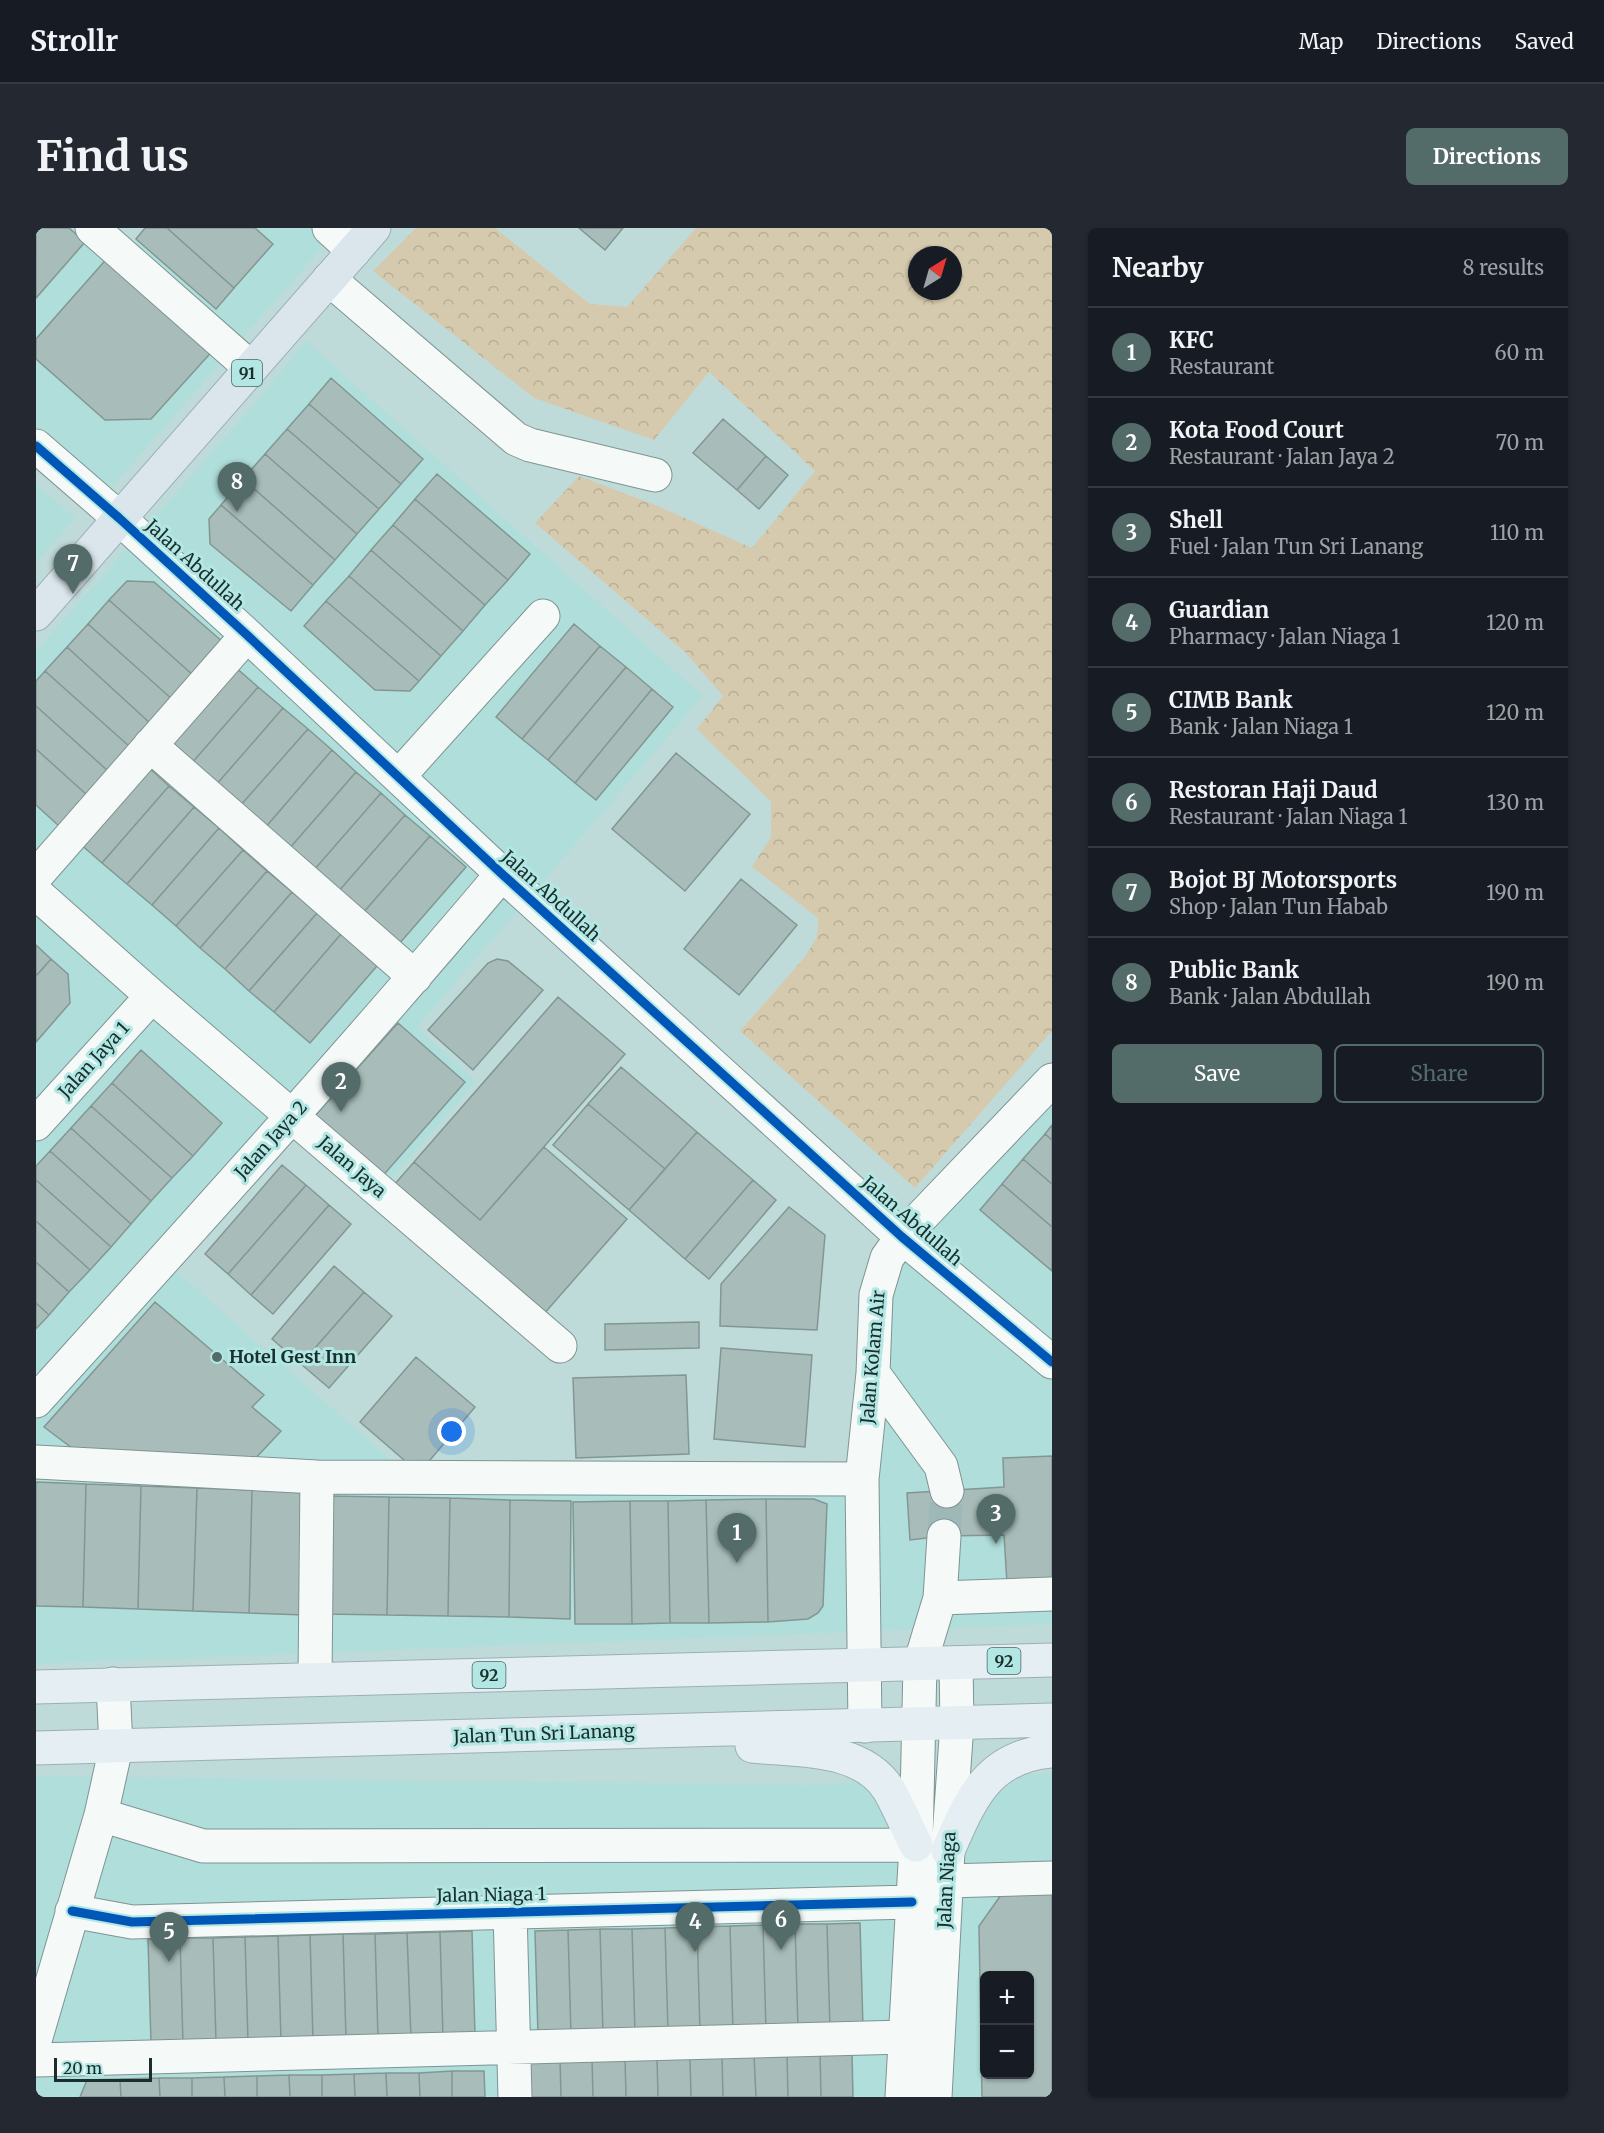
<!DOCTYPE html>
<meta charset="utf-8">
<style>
body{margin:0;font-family:Merriweather,serif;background:#242831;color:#f1f3f6}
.controls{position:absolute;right:18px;bottom:18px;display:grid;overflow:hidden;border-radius:9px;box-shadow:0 2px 4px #0004}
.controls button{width:54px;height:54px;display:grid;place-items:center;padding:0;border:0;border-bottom:2px solid #363941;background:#171b24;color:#f1f3f6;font:30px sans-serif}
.compass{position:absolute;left:872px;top:18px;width:54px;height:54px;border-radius:50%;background:#171b24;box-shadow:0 2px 4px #0004;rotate:37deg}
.scale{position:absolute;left:18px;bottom:15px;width:98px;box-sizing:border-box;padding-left:6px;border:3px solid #192e2d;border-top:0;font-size:16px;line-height:21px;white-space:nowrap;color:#192e2d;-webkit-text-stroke:4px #b3e7e3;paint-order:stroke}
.you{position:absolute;left:416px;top:1204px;width:21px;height:21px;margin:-15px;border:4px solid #fff;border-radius:50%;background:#1a73e8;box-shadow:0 0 0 9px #1a73e833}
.badge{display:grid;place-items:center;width:39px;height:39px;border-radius:50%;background:#536b69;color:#fff;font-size:20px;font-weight:700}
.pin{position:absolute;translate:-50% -50px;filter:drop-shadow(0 2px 3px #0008)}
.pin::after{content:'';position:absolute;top:32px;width:21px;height:18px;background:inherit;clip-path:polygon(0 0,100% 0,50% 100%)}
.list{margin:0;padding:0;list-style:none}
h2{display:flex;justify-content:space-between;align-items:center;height:78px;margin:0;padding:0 24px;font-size:26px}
h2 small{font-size:20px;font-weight:400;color:#9ea1a6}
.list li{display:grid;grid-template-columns:39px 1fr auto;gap:18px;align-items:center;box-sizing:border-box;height:90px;padding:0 24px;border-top:2px solid #363941}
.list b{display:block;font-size:22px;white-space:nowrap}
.list p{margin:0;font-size:20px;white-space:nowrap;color:#9ea1a6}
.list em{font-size:20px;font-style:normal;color:#9ea1a6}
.actions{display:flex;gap:12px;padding:18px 24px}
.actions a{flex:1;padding:14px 0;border:2px solid #536b69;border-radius:9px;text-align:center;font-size:21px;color:#536b69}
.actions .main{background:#536b69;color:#fff}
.map{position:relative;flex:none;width:1016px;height:1869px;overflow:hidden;border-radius:9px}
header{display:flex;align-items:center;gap:36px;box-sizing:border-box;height:84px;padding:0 30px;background:#171b24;border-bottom:2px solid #363941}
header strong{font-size:28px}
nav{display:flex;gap:33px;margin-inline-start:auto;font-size:21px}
.intro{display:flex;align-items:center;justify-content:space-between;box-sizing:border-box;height:144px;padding:0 36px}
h1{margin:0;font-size:42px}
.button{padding:15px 27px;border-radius:9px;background:#536b69;color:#fff;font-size:21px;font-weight:700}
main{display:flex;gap:36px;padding:0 36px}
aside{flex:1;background:#171b24;border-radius:9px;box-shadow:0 2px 4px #0004}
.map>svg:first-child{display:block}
.built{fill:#afdedb;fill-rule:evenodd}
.forest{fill:url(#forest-crowns);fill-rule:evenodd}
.building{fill:#a8bdb9;stroke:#829793;stroke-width:1.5;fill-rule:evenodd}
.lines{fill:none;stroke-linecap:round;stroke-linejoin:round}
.minor-tunnel{stroke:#9eb8b7;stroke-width:33;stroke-dasharray:33 16;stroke-linecap:butt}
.minor-casing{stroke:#7e9492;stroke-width:35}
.major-casing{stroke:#9bb0b6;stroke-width:35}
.highway-casing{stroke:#9bb0b6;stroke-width:35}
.minor{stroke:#f5faf9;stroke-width:33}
.major{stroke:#e5eef2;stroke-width:33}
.highway{stroke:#dae5ec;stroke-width:33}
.cycleway-casing{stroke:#b3e7e3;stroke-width:13}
.cycleway{stroke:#0057b8;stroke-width:9}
.poi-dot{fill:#536b69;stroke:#b3e7e3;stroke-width:2}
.labels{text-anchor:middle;stroke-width:6;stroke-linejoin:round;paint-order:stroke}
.shield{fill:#b3e7e3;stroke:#476664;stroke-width:1.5}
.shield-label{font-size:16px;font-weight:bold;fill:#192e2d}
.street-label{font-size:18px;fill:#192e2d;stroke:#b3e7e3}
.poi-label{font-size:18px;font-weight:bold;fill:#192e2d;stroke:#b3e7e3;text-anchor:start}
</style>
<header>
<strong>Strollr</strong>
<nav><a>Map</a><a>Directions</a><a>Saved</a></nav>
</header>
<div class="intro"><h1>Find us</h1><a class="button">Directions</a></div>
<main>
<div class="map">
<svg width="1016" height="1869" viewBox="0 0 1016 1869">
<defs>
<pattern id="forest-crowns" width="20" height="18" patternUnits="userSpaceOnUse" patternTransform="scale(1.5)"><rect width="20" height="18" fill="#d6caae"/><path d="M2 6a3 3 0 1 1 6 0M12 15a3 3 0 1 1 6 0" fill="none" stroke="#b7ae96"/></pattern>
</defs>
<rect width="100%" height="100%" fill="#bfdbd9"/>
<path class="built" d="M0,0H50L85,30L112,0H303L74,261L0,198Z
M270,113L667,468L381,799L440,853L336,973L239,889L0,1160V423L215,180Z
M0,256L39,290L0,335Z
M1016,833V1396L0,1436V1193L138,1041L367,1243L815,1242L827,1061L882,973Z
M1016,1545V1869H0V1548L769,1557ZM948,1748H993V1846H948Z"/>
<path class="forest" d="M380,0H459L554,76L591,79L660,0H1016V803L879,960L704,803L768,730L781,709L782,690L716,639L735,609V574L661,501L687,468L649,424L499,295L543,248L622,278L716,320L779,243L673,144L618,212L498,170L337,43ZM881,27H917V63H881Z"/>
<path class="building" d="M0,0H33L49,14L0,70Z
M109,0H131L198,60L180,81L100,11Z
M131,0H219L237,16L198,60Z
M543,0H587L569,22Z
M74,27L180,119L115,191L69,192L0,131V111Z
M295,150L387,231L365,256L273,176Z
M273,176L365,256L343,281L251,201Z
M687,191L730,228L701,262L657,225Z
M251,201L343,281L321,306L229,226Z
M229,226L321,306L299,332L207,251Z
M730,228L752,247L723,281L701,262Z
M401,246L494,326L472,352L379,271Z
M207,251L299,332L277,357L185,277Z
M379,271L472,352L449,377L357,297Z
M185,277L277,357L255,383L174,316L173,291Z
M357,297L449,377L427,403L335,322Z
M335,322L427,403L405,428L313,348Z
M313,348L405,428L383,453L290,373Z
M91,353L118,354L188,415L158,448L73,372Z
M73,372L158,448L137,472L52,396Z
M290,373L383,453L374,463L339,462L268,398Z
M52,396L137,472L115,496L31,419Z
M538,396L564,418L486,511L460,489Z
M564,418L590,439L512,532L486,511Z
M31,419L115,496L94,519L9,443Z
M198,438L222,459L155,536L131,514Z
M590,439L616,461L539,555L512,532Z
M9,443L94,519L72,543L0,478V453Z
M222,459L247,480L180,557L155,536Z
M616,461L637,479L560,572L539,555Z
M0,478L72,543L51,567L0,521Z
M247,480L272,501L204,578L180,557Z
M272,501L296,522L229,600L204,578Z
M0,521L51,567L24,599L0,577Z
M296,522L320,544L253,621L229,600Z
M640,525L714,586L649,663L576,601Z
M109,536L133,558L66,635L42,614Z
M320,544L345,565L278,642L253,621Z
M133,558L158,579L91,656L66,635Z
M345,565L369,587L302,664L278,642Z
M158,579L183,600L116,677L91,656Z
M369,587L394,608L327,685L302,664Z
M183,600L207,622L140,698L116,677Z
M394,608L430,639L363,716L327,685Z
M207,622L231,643L164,720L140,698Z
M231,643L256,664L189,741L164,720Z
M705,651L761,697L703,767L648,721Z
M256,664L281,685L213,763L189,741Z
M281,685L305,706L238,784L213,763Z
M305,706L341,738L274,815L238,784Z
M0,717L15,731L0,748Z
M15,731L32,746L34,775L0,814V748Z
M461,731L472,733L507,762L437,842L392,802L452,735Z
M522,769L589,826L444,992L378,934Z
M362,795L429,854L344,951L276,891Z
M105,822L186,895L157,928L76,855Z
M585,839L661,904L629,941L552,876Z
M76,855L157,928L136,950L55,878Z
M552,876L629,941L593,982L517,917Z
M55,878L136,950L115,973L35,900Z
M1016,897V912L1009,906Z
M35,900L115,973L95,996L14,923Z
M661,904L717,952L649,1031L593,982Z
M1009,906L1016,912V956L987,931Z
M508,919L591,991L500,1095L351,965L378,934L444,992Z
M14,923L95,996L75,1019L0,952V938Z
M987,931L1016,956V999L966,956Z
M246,937L270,957L192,1046L169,1026Z
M0,952L75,1019L54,1042L0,993Z
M717,952L740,972L673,1051L649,1031Z
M966,956L1016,999V1043L944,982Z
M270,957L293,977L215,1067L192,1046Z
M293,977L315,996L237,1086L215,1067Z
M753,979L789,1007L781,1102L684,1098L685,1056Z
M0,993L54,1042L33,1064L0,1034Z
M0,1034L33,1064L13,1087L0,1075Z
M298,1038L328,1064L265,1136L236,1111Z
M328,1064L356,1088L293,1160L265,1136Z
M119,1074L228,1167L216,1179L245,1203L215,1235L44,1226L8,1199Z
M0,1075L13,1087L0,1101Z
M663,1094V1120L569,1122V1096Z
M685,1120L776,1127L769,1219L678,1211Z
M380,1129L439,1179L383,1245L324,1194Z
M650,1147L653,1226L540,1230L537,1150Z
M1016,1228V1352L971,1355L968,1307L908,1308L874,1312L871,1265L968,1259L967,1230Z
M0,1254L50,1256L47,1379L0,1378Z
M50,1256L105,1258L102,1381L47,1379Z
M105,1258L161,1260L157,1383L102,1381Z
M161,1260L216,1262L213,1385L157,1383Z
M216,1262L272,1264L268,1387L213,1385Z
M292,1268L353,1269L351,1387L290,1386Z
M353,1269L414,1270L412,1388L351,1387Z
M414,1270L474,1272L473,1389L412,1388Z
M730,1271H778L791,1276L787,1378L782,1385L772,1391L732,1394Z
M730,1271L732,1394L673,1395L670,1272Z
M474,1272L535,1273L534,1391L473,1389Z
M670,1272L673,1395H634L632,1273Z
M594,1273H632L634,1395L596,1396Z
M594,1273L596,1396H539L537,1274Z
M1016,1665V1869H946L943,1698L965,1667ZM948,1748H993V1846H948Z
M824,1695L827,1800L794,1801L791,1696Z
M759,1696L762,1801L730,1802L727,1697Z
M759,1696H791L794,1801H762Z
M727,1697L730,1802L697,1803L694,1698Z
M694,1698L697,1803H664L661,1699Z
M661,1699L664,1803L632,1804L629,1700Z
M629,1700L632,1804L599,1805L596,1701Z
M564,1701L567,1806L535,1807L532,1702Z
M564,1701H596L599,1805L567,1806Z
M532,1702L535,1807H502L499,1703Z
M436,1703L439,1808L407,1809L404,1704Z
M404,1704L407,1809L375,1810L371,1705Z
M371,1705L375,1810H342L339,1706Z
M307,1706L310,1811L277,1812L274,1707Z
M307,1706H339L342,1810L310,1811Z
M274,1707L277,1812L245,1813L242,1708Z
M242,1708L245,1813L212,1814L209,1709Z
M209,1709L212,1814H180L177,1710Z
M144,1710L147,1815L115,1816L112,1711Z
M144,1710H177L180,1814L147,1815Z
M784,1825H816L817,1869H785Z
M784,1825L785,1869H752L751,1826Z
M751,1826L752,1869H720L718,1827Z
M718,1827L720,1869H687L686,1828Z
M686,1828L687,1869H655L654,1829Z
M621,1829L622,1869H590L589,1830Z
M621,1829H654L655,1869H622Z
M589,1830L590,1869H557L556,1831Z
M524,1831H556L557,1869H525Z
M524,1831L525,1869H493L492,1832Z
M416,1843H448L449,1869H416Z
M416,1843V1869H384L383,1845Z
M350,1845L351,1869H319L318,1846Z
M350,1845H383L384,1869H351Z
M318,1846L319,1869H286V1847Z
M253,1847H286V1869H254Z
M253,1847L254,1869H221V1848Z
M221,1848V1869H189L188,1849Z
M188,1849L189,1869H156V1850Z
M123,1850L124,1869H85L84,1851Z
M123,1850H156V1869H124Z
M84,1851L85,1869H44L51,1852Z"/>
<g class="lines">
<path class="minor-tunnel" d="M908,1308L911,1263"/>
<g class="minor-casing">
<path id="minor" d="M56,0L215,140
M293,0L318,23
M293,51L480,211L494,217L619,247
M0,218L83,290L211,407L466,646L866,1009L1016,1134
M114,517L379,749
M363,548L507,388
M0,648L211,407
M0,665L116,768L524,1118
M0,896L116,768
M837,1145L905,1238L911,1263
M0,1173C157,999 315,825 466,646
M0,1234L281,1249L826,1251
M904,1370L1016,1366
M279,1451L281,1249
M829,1498L826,1251L837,1145L840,1067L851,1030L866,1009L1016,852
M65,1587L167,1618L880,1617
M911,1653L1016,1650
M36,1683L96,1694L876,1674
M474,1683L479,1869
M0,1809L65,1587L80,1519L77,1456
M0,1832L869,1809
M866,1869L880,1617L884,1436L904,1370L908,1308
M899,1869L912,1623L921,1496L920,1435"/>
</g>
<g class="major-casing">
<path id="major" d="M0,1459L1016,1432
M716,1518C761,1523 826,1518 853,1562C863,1580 871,1599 880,1617
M0,1520L1016,1492
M912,1623C935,1570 952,1528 1016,1523"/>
</g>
<g class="highway-casing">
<path id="highway" d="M0,386L338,0"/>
</g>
<use href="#minor" class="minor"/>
<use href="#major" class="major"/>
<use href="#highway" class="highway"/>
<g class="cycleway-casing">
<path id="cycleway" d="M0,218L83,290L211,407L466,646L866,1009L1016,1134
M36,1683L96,1694L876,1674"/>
</g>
<use href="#cycleway" class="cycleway"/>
</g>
<circle class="poi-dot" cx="181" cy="1129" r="6"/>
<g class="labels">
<g class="shield">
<rect x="196" y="132" width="30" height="26" rx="4.5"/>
<rect x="951.5" y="1420" width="33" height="26" rx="4.5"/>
<rect x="436.5" y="1434" width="33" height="26" rx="4.5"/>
</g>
<g class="shield-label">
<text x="211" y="151">91</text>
<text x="968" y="1439">92</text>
<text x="453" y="1453">92</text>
</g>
<g class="street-label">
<text transform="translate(159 337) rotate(42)" y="6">Jalan Abdullah</text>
<text transform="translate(515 668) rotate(42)" y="6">Jalan Abdullah</text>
<text transform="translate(58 832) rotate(-48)" y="6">Jalan Jaya 1</text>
<text transform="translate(235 912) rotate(-48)" y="6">Jalan Jaya 2</text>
<text transform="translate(316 939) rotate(41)" y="6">Jalan Jaya</text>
<text transform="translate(876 993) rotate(41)" y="6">Jalan Abdullah</text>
<text transform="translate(837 1129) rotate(-85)" y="6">Jalan Kolam Air</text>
<text transform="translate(508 1506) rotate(-2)" y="6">Jalan Tun Sri Lanang</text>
<text transform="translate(911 1652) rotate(-87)" y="6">Jalan Niaga</text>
<text transform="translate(455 1667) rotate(-1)" y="6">Jalan Niaga 1</text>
</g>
<g class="poi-label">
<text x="193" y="1135">Hotel Gest Inn</text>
</g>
</g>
</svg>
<div class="controls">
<button>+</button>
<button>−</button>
</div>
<svg class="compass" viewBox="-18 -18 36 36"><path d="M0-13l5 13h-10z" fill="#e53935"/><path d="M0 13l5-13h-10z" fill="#9ea1a6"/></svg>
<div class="scale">20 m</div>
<div class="you"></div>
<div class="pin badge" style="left:701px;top:1335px">1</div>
<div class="pin badge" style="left:305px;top:884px">2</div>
<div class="pin badge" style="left:960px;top:1316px">3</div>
<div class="pin badge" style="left:659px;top:1724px">4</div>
<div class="pin badge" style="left:133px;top:1734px">5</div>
<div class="pin badge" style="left:745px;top:1722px">6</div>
<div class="pin badge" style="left:37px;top:366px">7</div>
<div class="pin badge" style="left:201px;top:284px">8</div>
</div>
<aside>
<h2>Nearby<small>8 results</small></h2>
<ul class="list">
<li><span class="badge">1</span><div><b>KFC</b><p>Restaurant</p></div><em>60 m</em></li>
<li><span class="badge">2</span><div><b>Kota Food Court</b><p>Restaurant · Jalan Jaya 2</p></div><em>70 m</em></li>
<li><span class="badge">3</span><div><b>Shell</b><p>Fuel · Jalan Tun Sri Lanang</p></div><em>110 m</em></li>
<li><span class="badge">4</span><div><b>Guardian</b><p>Pharmacy · Jalan Niaga 1</p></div><em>120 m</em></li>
<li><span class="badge">5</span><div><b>CIMB Bank</b><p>Bank · Jalan Niaga 1</p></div><em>120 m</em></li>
<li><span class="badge">6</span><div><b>Restoran Haji Daud</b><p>Restaurant · Jalan Niaga 1</p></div><em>130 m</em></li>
<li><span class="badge">7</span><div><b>Bojot BJ Motorsports</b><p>Shop · Jalan Tun Habab</p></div><em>190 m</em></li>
<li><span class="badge">8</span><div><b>Public Bank</b><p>Bank · Jalan Abdullah</p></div><em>190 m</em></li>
</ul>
<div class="actions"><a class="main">Save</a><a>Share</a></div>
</aside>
</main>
